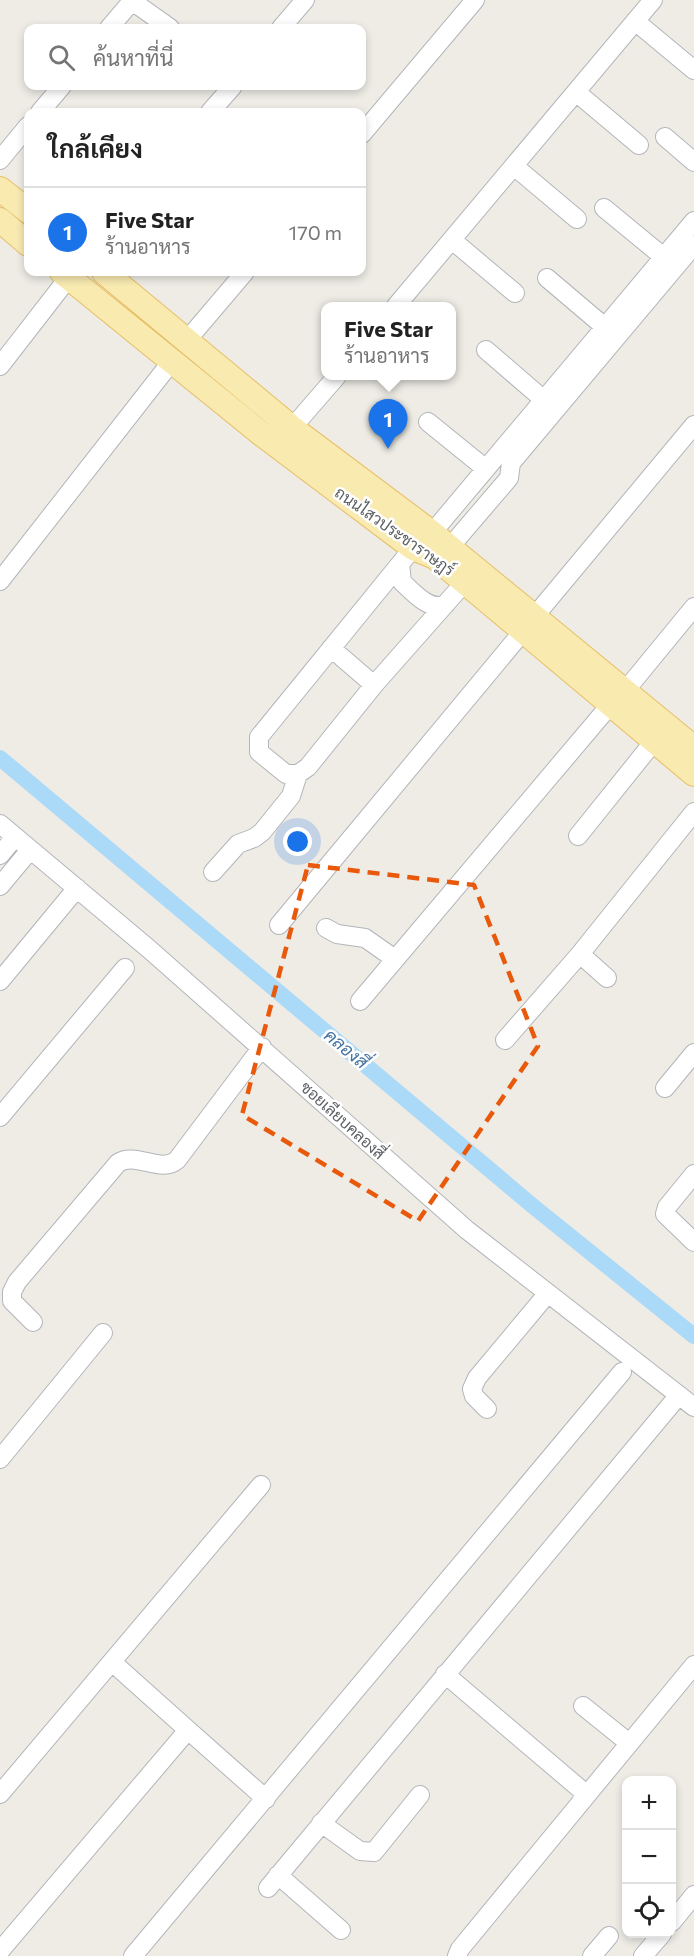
<!DOCTYPE html>
<html lang="th">
<meta charset="utf-8">
<style>
body{margin:0;font-family:Commissioner,Sarabun,sans-serif;background:#f6f6f6;color:#222}
.controls{position:absolute;right:18px;bottom:18px;display:grid;overflow:hidden;border-radius:12px;box-shadow:0 3px 9px #0003}
.controls button{width:54px;height:54px;display:grid;place-items:center;padding:0;border:0;border-bottom:2px solid #e0e0e0;background:#fff;color:#222;font:30px sans-serif}
.you{position:absolute;left:298px;top:842px;width:21px;height:21px;margin:-15px;border:4px solid #fff;border-radius:50%;background:#1a73e8;box-shadow:0 0 0 9px #1a73e833}
.badge{display:grid;place-items:center;width:39px;height:39px;border-radius:50%;background:#1a73e8;color:#fff;font-size:20px;font-weight:700}
.pin{position:absolute;translate:-50% -50px;filter:drop-shadow(0 2px 3px #0008)}
.pin::after{content:'';position:absolute;top:32px;width:21px;height:18px;background:inherit;clip-path:polygon(0 0,100% 0,50% 100%)}
.popup{position:absolute;left:321px;top:302px;width:135px;height:78px;box-sizing:border-box;display:grid;place-content:center;border-radius:12px;background:#fff;filter:drop-shadow(0 2px 4px #0005);font-size:20px;white-space:nowrap;color:#767676}
.popup b{font-size:22px;color:#222}
.popup::after{content:'';position:absolute;left:50%;top:100%;margin-left:-12px;border:12px solid transparent;border-top-color:#fff}
.list{margin:0;padding:0;list-style:none}
h2{display:flex;justify-content:space-between;align-items:center;height:78px;margin:0;padding:0 24px;font-size:26px}
h2 small{font-size:20px;font-weight:400;color:#767676}
.list li{display:grid;grid-template-columns:39px 1fr auto;gap:18px;align-items:center;box-sizing:border-box;height:90px;padding:0 24px;border-top:2px solid #e0e0e0}
.list b{display:block;font-size:22px;white-space:nowrap}
.list p{margin:0;font-size:20px;white-space:nowrap;color:#767676}
.list em{font-size:20px;font-style:normal;color:#767676}
.icon{flex:none;width:33px;height:33px;fill:none;stroke:currentColor;stroke-width:2;stroke-linecap:round;stroke-linejoin:round}
.map{position:relative;flex:none;width:694px;height:1956px;overflow:hidden}
.search{position:absolute;background:#fff;box-shadow:0 3px 9px #0003;left:24px;top:24px;width:342px;height:66px;display:flex;align-items:center;gap:15px;box-sizing:border-box;padding:0 21px;border-radius:12px;color:#767676;font-size:22px}
.panel{position:absolute;background:#fff;box-shadow:0 3px 9px #0003;left:24px;top:108px;width:342px;height:168px;border-radius:12px}
.map>svg:first-child{display:block}
.lines{fill:none;stroke-linecap:round;stroke-linejoin:round}
.canal{stroke:#abd9f8;stroke-width:16}
.minor-casing{stroke:#b2b5b9;stroke-width:20}
.major-casing{stroke:#e7be66;stroke-width:26}
.minor{stroke:#fff;stroke-width:18}
.major{stroke:#f9eab0;stroke-width:24}
.marked{fill:none;stroke:#e8590c;stroke-width:4.5;stroke-dasharray:12 8;stroke-linejoin:round}
.labels{text-anchor:middle;stroke-width:5;stroke-linejoin:round;paint-order:stroke}
.street-label{font-size:16px;fill:#5d6164;stroke:#fff}
.water-label{font-size:18px;font-style:italic;fill:#4675a2;stroke:#fff}
</style>
<div class="map">
<svg width="694" height="1956" viewBox="0 0 694 1956">
<rect width="100%" height="100%" fill="#eeece5"/>
<g class="lines">
<path class="canal" d="M0,758L534,1207L694,1336"/>
<g class="minor-casing">
<path id="minor" d="M132,1L170,28
M635,21L694,70
M109,28L133,0
M281,28L305,0
M576,92L639,145
M40,112L62,86
M210,112L233,86
M362,134L475,0
M665,137L694,162
M0,160L28,126
M514,166L577,219
M604,208L672,264
M452,240L515,293
M547,278L613,334
M396,306L653,0
M188,339L245,272
M486,350L544,400
M0,366L69,277
M428,422L486,469
M292,428L337,376
M432,533L694,221
M450,547L509,478L511,463L694,245
M413,548L259,737V752L286,774H298L308,767L374,685L465,582
M400,564L402,582C413,592 429,611 445,605
M0,581L172,361
M534,617L694,425
M331,648L374,685
M625,691L694,607
M0,824L149,949L467,1230L694,1407
M578,836L655,740
M0,855L15,837
M213,872L238,844L254,838L262,832L291,796L298,774
M0,886L30,850
M279,925L524,630
M326,928L337,934L365,938L395,959
M580,954L607,978
M0,981L77,888
M360,1001L611,704
M505,1040L580,954L694,812
M665,1088L694,1053
M0,1117L125,968
M694,1174L667,1207L665,1214L694,1242
M33,1322L12,1301V1292L17,1282L118,1163C135,1151 161,1174 177,1160L262,1047
M487,1409L474,1396L472,1389L477,1378L548,1293
M0,1459L103,1333
M445,1674L586,1794
M583,1706L629,1743
M188,1730L266,1799
M0,1794L261,1485
M321,1823L360,1851L374,1852L420,1795
M278,1875L341,1930
M268,1888L679,1395
M672,1922L694,1895
M0,1951L188,1730L112,1662
M133,1956L622,1372
M457,1956L460,1949L694,1665
M592,1956L609,1936
M643,1956L662,1934"/>
</g>
<g class="major-casing">
<path id="major" d="M0,189L28,211
M0,220L28,244
M62,272L259,432L413,548L435,557L694,774
M104,272L292,428L432,533L694,748"/>
</g>
<use href="#minor" class="minor"/>
<use href="#major" class="major"/>
</g>
<path class="marked" d="M308,865L474,885L538,1046L418,1221L242,1115Z"/>
<g class="labels">
<g class="street-label">
<text transform="translate(395 531) rotate(35)" y="6">ถนนไสวประชาราษฎร์</text>
<text transform="translate(343 1120) rotate(42)" y="6">ซอยเลียบคลองสี่</text>
</g>
<g class="water-label">
<text transform="translate(346 1049) rotate(40)" y="6">คลองสี่</text>
</g>
</g>
</svg>
<div class="controls">
<button>+</button>
<button>−</button>
<button><svg class="icon" aria-label="locate" viewBox="0 0 24 24"><circle cx="12" cy="12" r="6"/><path d="M12 2v4M12 18v4M2 12h4M18 12h4"/></svg></button>
</div>
<div class="you"></div>
<div class="pin badge" style="left:388px;top:449px">1</div>
<div class="popup"><b>Five Star</b>ร้านอาหาร</div>
<div class="search"><svg class="icon" aria-label="search" viewBox="0 0 24 24"><circle cx="10" cy="10" r="6"/><path d="M15 15l6 6"/></svg>ค้นหาที่นี่</div>
<section class="panel">
<h2>ใกล้เคียง<small></small></h2>
<ul class="list">
<li><span class="badge">1</span><div><b>Five Star</b><p>ร้านอาหาร</p></div><em>170 m</em></li>
</ul>
</section>
</div>
